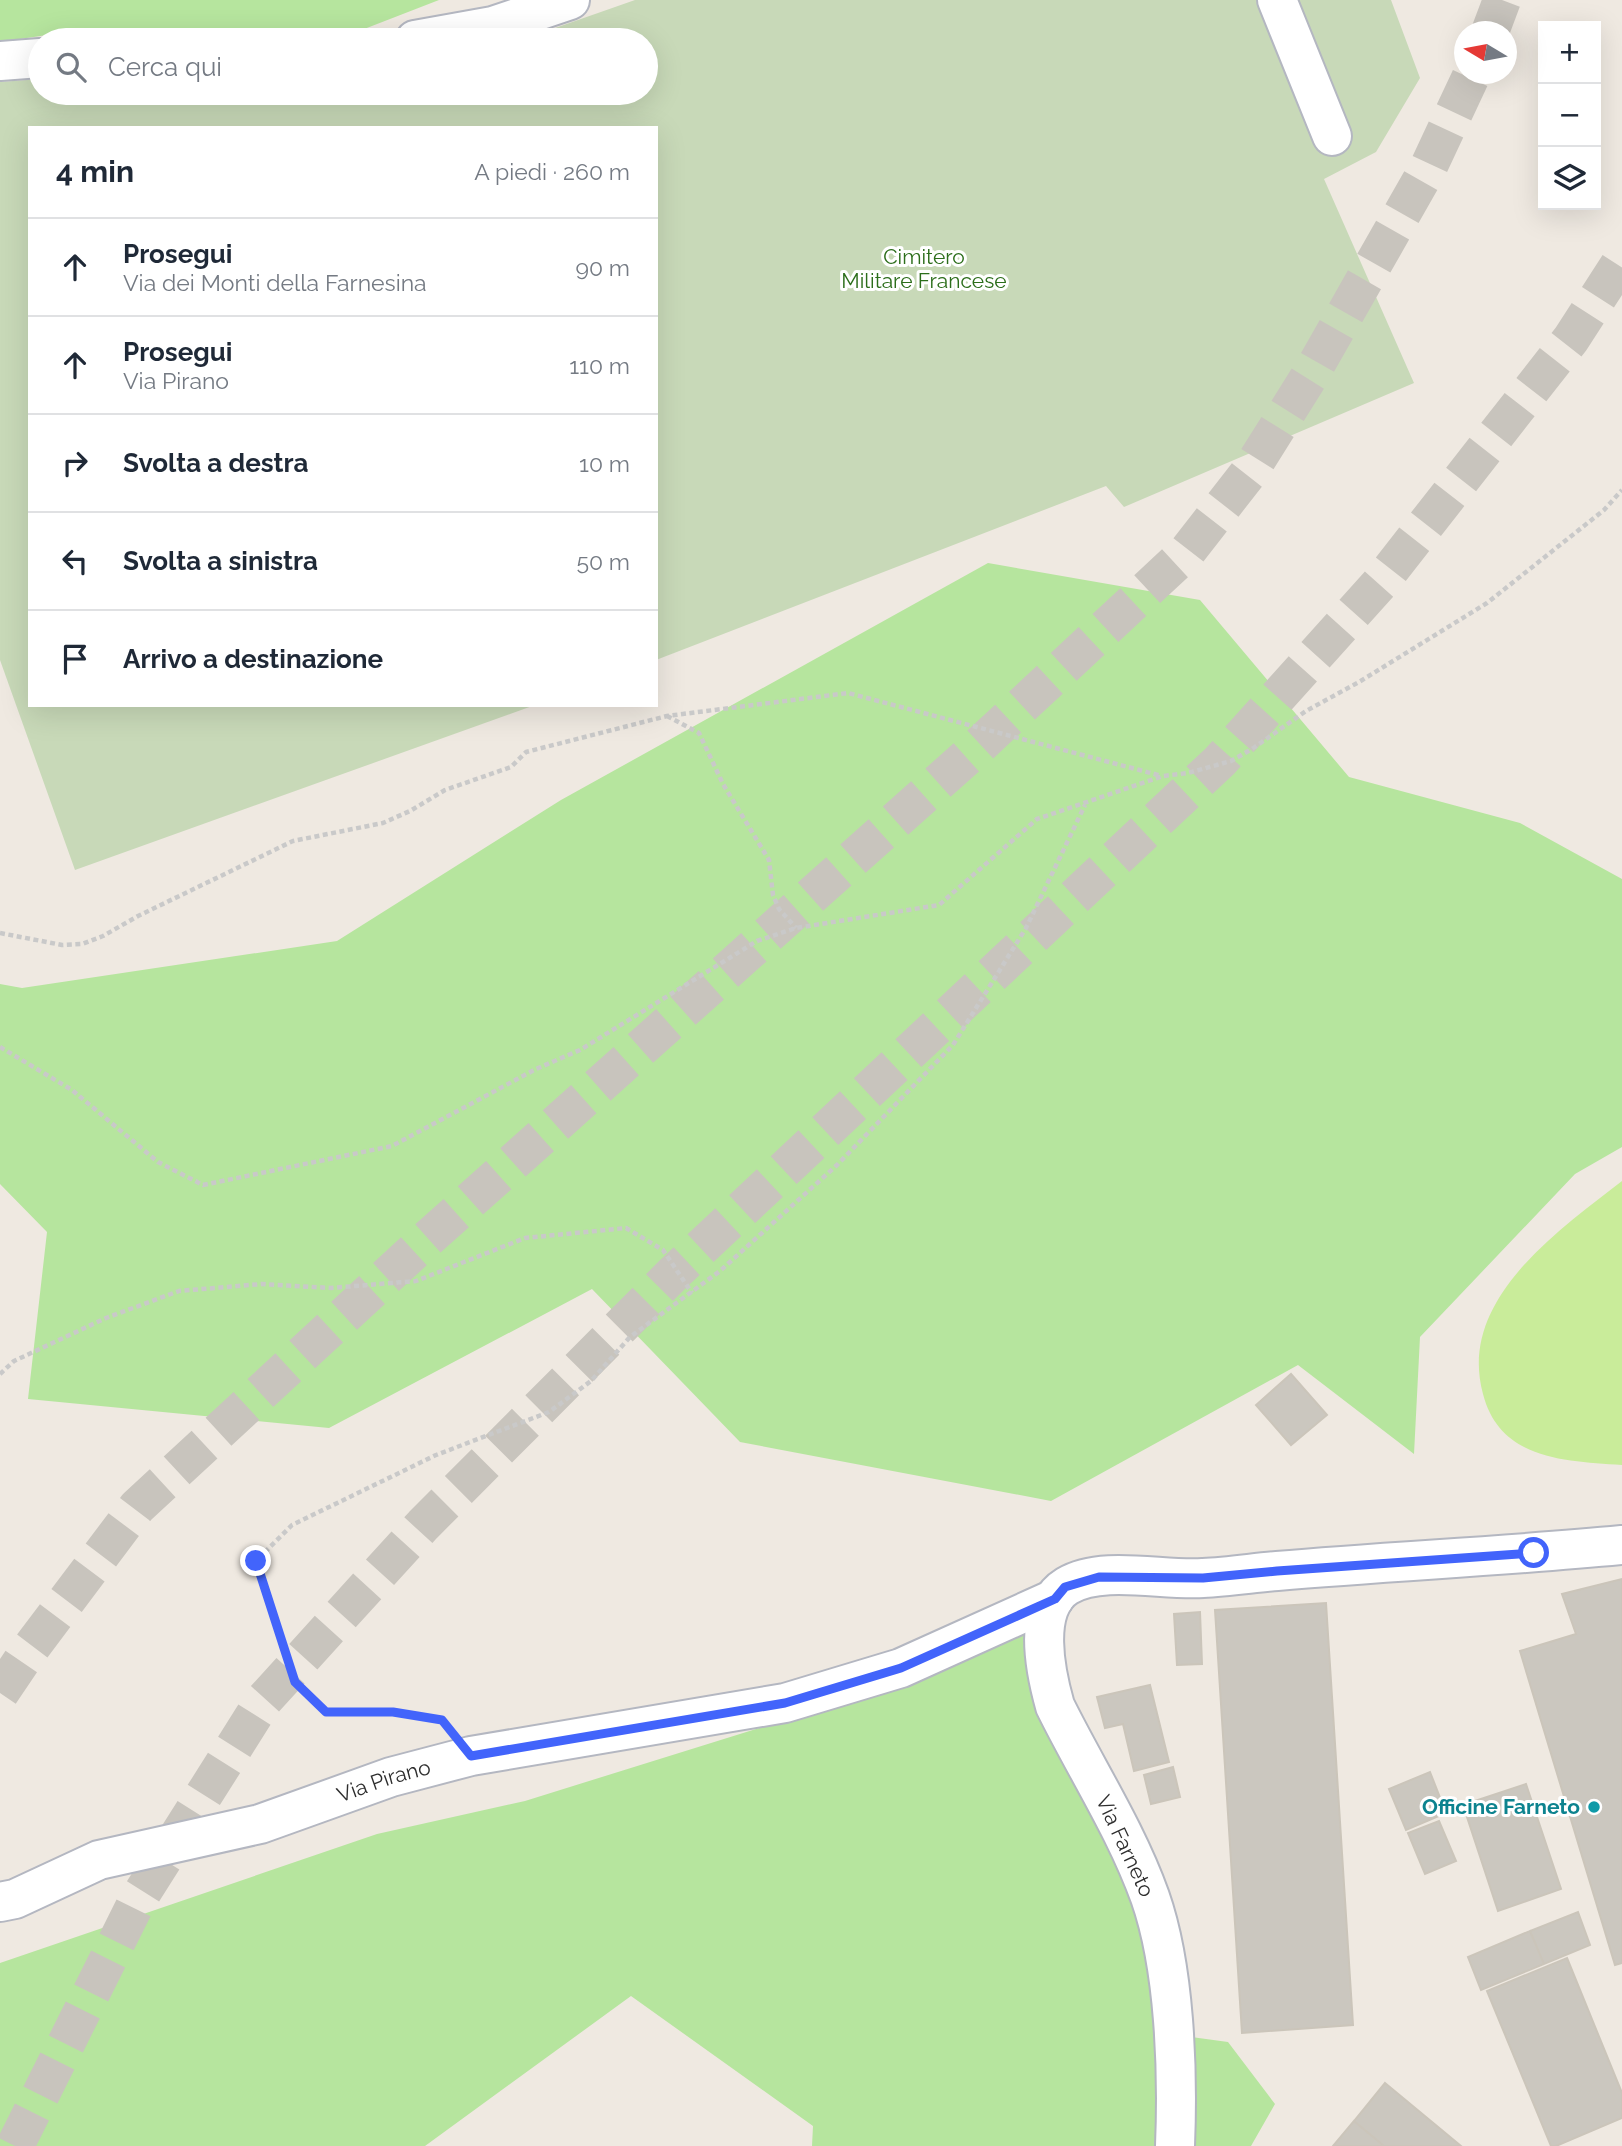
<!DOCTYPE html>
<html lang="it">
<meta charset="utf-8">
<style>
body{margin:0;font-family:Raleway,sans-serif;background:#f6f6f7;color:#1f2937}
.controls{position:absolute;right:21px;top:21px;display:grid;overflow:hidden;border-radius:0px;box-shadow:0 7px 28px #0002}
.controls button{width:63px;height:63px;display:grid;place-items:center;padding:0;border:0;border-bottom:2px solid #e0e1e3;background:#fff;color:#1f2937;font:35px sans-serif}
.compass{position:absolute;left:1454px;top:21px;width:63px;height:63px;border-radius:50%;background:#fff;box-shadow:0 7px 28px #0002;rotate:280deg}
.stop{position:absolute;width:21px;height:21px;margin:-16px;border:5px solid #4264fb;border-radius:50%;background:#fff}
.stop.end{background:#4264fb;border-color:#fff;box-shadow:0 2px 7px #0008}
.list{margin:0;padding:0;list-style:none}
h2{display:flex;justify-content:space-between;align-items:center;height:91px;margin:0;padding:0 28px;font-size:30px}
h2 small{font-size:23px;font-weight:400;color:#747a83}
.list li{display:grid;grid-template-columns:46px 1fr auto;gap:21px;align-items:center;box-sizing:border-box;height:98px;padding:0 28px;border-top:2px solid #e0e1e3}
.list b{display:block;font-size:26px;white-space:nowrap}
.list p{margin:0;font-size:23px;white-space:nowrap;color:#747a83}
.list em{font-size:23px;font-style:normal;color:#747a83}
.icon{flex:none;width:38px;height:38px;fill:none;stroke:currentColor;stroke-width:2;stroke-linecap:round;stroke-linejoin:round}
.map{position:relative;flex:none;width:1622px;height:2146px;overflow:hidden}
.search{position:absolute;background:#fff;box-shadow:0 7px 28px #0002;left:28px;top:28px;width:630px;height:77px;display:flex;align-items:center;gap:18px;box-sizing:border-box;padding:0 24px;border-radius:38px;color:#747a83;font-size:26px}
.panel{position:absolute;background:#fff;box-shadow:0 7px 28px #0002;left:28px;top:126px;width:630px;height:581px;border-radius:0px}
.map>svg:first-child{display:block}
.green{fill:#b6e59e}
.cemetery{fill:#c8d9b8}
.pitch{fill:#c9ec9a}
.building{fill:#cbc7bf;stroke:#cbc5ba;stroke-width:2}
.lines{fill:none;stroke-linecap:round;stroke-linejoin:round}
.trunk-tunnel{stroke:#c8c4bd;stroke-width:38;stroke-dasharray:38 19;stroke-linecap:butt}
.minor-casing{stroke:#b4b7c1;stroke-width:42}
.path{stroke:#c9c9c9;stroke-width:4.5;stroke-dasharray:5 3.5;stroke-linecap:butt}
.minor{stroke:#fff;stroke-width:38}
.route{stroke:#4264fb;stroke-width:9}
.culture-dot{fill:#0f9aa8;stroke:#fff;stroke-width:2.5}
.labels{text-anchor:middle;stroke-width:6;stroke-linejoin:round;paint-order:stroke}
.park-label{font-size:21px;fill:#2c6e1b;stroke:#fff}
.street-label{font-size:21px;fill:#2e2e2e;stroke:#fff}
.culture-label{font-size:21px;font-weight:bold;fill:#0d838f;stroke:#fff;text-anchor:end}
</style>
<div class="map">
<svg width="1622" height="2146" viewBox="0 0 1622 2146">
<rect width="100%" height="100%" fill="#efe9e1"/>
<path class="green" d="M0,0H439L341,38L47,35L0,42Z
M988,563L1200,600L1349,777L1520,823L1622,879V1147L1575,1174L1420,1337L1414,1454L1298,1365L1051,1501L740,1442L592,1289L329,1428L28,1399L47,1232L0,1184V984L22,988L337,941L561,800Z
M1033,1628L1153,1938L1162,2033L1228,2042L1275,2104L1251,2146H812L813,2126L631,1996L425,2146H0V1963L377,1834L525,1801L932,1674Z"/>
<path class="cemetery" d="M635,0H1391L1420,78L1376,152L1324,179L1414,383L1124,507L1106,486L656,660V128H30V705H535L75,870L0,660V82L40,79V93H646V40H521Z"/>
<path class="pitch" d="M1622,1181V1465C1565,1461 1500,1460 1483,1394C1457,1300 1558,1231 1622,1181Z"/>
<path class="building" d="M1291,1374L1327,1415L1291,1445L1256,1405Z
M1622,1579V1963L1615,1965L1520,1651L1576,1634L1562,1594Z
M1326,1603L1353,2025L1242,2033L1215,1610Z
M1200,1612L1202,1664L1177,1665L1174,1614Z
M1150,1685L1169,1762L1134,1771L1123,1724L1105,1728L1097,1697Z
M1173,1767L1180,1797L1151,1804L1144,1775Z
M1430,1772L1446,1813L1406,1830L1389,1789Z
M1526,1784L1561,1889L1498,1911L1463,1805Z
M1439,1821L1456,1861L1425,1874L1408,1833Z
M1578,1912L1590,1945L1544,1964L1530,1931Z
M1530,1931L1544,1964L1481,1990L1468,1957Z
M1567,1958L1622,2093V2118L1556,2146H1551L1487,1991Z
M1385,2083L1461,2146H1384L1354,2121Z
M1354,2121L1384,2146H1333Z"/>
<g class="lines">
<path class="trunk-tunnel" d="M1490,32L1502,0
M0,1693L27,1653L137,1507L425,1241L969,755L1186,553L1250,471L1312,372L1428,168L1472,74
M15,2146L137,1901L263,1701L423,1525L674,1273L1220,761L1380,583L1571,339L1622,260"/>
<g class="minor-casing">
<g id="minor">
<path d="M1277,0L1332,136"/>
<path d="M415,40L493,26L570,0"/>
<path d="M0,61L40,58"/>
<path id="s1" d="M0,1902L15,1899L99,1860L260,1824L391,1777L471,1756L785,1703L901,1668L1054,1599"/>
<path d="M1175,2146C1178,2071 1175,1968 1150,1897C1126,1830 1086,1769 1055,1706C1046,1674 1031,1608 1067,1586C1102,1565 1163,1581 1203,1578C1228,1577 1253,1573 1277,1571C1392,1561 1507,1556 1622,1545"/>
</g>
</g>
<path class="path" d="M667,716L699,733L723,784L769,860L773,895L779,909L796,928
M0,933L62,945L82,944L103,936L138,916L293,841L383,823L410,811L445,790L511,767L526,752L667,716L848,693L1162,776
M0,1047L72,1090L158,1162L203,1185L392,1146L536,1069L580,1050L757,941L796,928L939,905L1037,819L1163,776L1188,773L1231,761L1252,749L1306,711L1359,682L1487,603L1604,510L1622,490
M0,1374L14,1361L106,1318L179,1291L262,1284L331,1288L416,1281L525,1238L626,1228L663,1250L692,1293
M446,1725L442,1720L393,1711L326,1712L295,1682L256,1561L292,1525L436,1455L549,1412L591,1381L630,1337L720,1271L837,1165L953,1045L1026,928L1085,805"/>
<use href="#minor" class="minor"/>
</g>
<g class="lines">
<path class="route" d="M256,1561L295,1682L326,1712H393L442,1720L471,1756L785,1703L901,1668L1055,1599L1065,1587L1099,1577L1203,1578L1277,1571L1534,1553"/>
</g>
<circle class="culture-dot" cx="1594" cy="1807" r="7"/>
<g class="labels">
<g class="park-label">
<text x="924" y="264">Cimitero<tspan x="924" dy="24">Militare Francese</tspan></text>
</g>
<g class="street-label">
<text dy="7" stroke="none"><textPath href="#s1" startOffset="404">Via Pirano</textPath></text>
<text transform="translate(1125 1846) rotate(65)" y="7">Via Farneto</text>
</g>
<g class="culture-label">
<text x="1580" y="1814">Officine Farneto</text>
</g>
</g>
</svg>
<div class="controls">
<button>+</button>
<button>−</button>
<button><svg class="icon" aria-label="layers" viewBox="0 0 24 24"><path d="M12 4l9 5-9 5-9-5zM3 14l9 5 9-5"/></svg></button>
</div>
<svg class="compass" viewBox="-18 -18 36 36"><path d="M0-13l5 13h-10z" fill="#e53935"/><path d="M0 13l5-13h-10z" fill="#747a83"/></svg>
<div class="stop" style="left:1534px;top:1553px"></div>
<div class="stop end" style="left:256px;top:1561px"></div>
<div class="search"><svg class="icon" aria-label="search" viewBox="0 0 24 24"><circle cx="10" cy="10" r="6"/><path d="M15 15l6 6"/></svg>Cerca qui</div>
<section class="panel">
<h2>4 min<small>A piedi · 260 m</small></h2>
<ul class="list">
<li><svg class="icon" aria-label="ahead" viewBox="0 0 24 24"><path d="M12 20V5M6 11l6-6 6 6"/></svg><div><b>Prosegui</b><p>Via dei Monti della Farnesina</p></div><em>90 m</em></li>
<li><svg class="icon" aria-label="ahead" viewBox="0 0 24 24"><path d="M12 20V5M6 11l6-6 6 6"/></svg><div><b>Prosegui</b><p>Via Pirano</p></div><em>110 m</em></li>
<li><svg class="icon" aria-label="right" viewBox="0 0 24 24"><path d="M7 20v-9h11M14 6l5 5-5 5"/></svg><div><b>Svolta a destra</b></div><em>10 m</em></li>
<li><svg class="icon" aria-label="left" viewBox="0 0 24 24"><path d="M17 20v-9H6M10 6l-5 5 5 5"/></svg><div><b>Svolta a sinistra</b></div><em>50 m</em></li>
<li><svg class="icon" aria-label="arrive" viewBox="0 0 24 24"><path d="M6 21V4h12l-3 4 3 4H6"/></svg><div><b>Arrivo a destinazione</b></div></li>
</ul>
</section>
</div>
